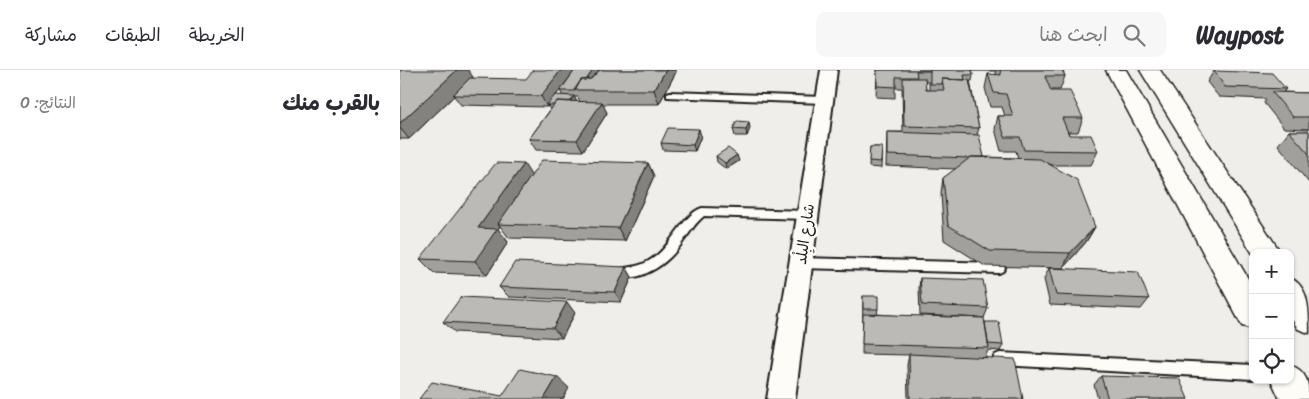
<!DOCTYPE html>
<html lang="ar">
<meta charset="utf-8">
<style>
body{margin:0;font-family:Sriracha,"Playpen Sans Arabic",sans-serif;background:#f7f7f7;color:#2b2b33;direction:rtl}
.controls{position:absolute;right:15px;bottom:15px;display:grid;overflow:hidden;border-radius:10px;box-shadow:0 1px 4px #0004}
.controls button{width:45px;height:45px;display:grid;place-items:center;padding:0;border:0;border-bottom:1px solid #e1e1e2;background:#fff;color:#2b2b33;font:25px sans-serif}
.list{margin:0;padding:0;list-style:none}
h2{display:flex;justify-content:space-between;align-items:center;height:65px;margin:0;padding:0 20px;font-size:21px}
h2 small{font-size:16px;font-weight:400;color:#7c7c81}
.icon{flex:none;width:28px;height:28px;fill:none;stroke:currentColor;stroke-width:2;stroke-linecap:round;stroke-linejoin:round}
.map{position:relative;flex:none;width:909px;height:329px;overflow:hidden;direction:ltr}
header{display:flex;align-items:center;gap:30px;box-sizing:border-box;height:70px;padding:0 25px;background:#fff;border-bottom:1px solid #e1e1e2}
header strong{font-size:24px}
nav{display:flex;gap:28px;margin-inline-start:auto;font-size:18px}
.search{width:350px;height:45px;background:#f7f7f7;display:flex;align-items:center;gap:12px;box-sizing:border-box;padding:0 18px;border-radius:10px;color:#7c7c81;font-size:19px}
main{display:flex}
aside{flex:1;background:#fff}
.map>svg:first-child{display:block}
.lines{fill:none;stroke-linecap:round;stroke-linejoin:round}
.service-casing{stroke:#1c1c1c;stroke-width:4}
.minor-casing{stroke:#1c1c1c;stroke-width:4}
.tertiary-casing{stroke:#1c1c1c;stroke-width:3}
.service{fill:#fdfcf7;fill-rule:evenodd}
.minor{fill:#fdfcf7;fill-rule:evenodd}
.tertiary{fill:#fdfcf7;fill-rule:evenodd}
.wall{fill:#a1a09d;stroke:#1c1c1c;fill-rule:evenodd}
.shaded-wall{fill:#83827f;stroke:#1c1c1c}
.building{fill:#bbbab6;stroke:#1c1c1c}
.labels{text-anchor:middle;stroke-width:5;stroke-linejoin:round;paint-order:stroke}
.street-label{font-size:15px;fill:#1c1c1c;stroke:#fdfcf7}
</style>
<header>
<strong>Waypost</strong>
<div class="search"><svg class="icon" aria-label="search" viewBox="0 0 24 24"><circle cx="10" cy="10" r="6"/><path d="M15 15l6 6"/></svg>ابحث هنا</div>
<nav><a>الخريطة</a><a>الطبقات</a><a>مشاركة</a></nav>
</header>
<main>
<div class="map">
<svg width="909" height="329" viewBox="0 0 909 329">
<rect width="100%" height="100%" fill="#f0eeea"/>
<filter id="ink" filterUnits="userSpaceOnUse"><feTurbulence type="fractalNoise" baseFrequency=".02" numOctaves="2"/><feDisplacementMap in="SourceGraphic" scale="10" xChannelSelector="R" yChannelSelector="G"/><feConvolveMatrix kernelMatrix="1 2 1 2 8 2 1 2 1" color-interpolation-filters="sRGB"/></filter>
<g filter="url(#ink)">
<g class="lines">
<g class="service-casing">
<path id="service" d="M270,22L424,27L428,30L424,33L267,27V23Z
M302,138L407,141L412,145L407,149L304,146C295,153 291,161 284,170C273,187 258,200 239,206C230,208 220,210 212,207L210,204L212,201C230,195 238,200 256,186C272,174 285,143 302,138Z
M400,188L599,193L603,195L605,198L603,201L599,203L400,198L396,196L394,193L396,190Z
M600,283L853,295V309L600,295L595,293L593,289L595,285Z"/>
</g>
<g class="minor-casing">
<path id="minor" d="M421,0H437L395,329H367Z"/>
</g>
<g class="tertiary-casing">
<path id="tertiary" d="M706,0H726L853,217V259L842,256Z
M740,0H760L881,183L853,184Z
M890,208C909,216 909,240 909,263L898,259L890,246Z
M890,295C907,301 909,313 909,329H880L871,310H890Z"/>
</g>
<use href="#service" class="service"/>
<use href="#minor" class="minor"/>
<use href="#tertiary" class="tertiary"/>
</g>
<path class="wall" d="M0,0L73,7L72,8L156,26H163L160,21L200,0H275L276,2L259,34H202L207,43L183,81L136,80L129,69L150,40L148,36L147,37L61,35L54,26L9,69H0ZM174,27H178L180,32H176Z
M477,0H662L665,6L660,20H650L651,21L683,48L678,62H668L669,65L698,81L691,95H650L695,157L686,172L663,198L585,196L544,170L541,123L543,108L556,99L486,96L487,62H503L502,18H495V28L476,27ZM572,1H596V5L588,4L585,18L590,37H602L605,46H598L595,59L601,81H616L618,88L584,87L577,65L579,58L570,11H572L573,5ZM525,12H529V20H526Z
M814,1L886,19L883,22L909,23V59L884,58L864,33L866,29L819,27L807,12Z
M350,58L347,66H335L333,59Z
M889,61H909V113L878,75Z
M301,66L295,81L263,80L261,73Z
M470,77H482L481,98L469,97Z
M316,86L339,91L326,99L317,92Z
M248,93L254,106L225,171L109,168L100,156L98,159L108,172L87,205L34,203L20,189L132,105Z
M226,197L232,207L221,232L109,227L99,217Z
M649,198L749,229L741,239L650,235L644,209Z
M520,208L588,238L584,248L520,245L519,218Z
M463,226L478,239L477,244L585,252L603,275L600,281L588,280L585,288L623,329H508L507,295L509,285L462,284Z
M175,243L162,268L55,262L43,252Z
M701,306L788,329H698L694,315Z"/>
<path class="shaded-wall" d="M57,0H68L73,7L55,25H53L54,26L9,69L0,58V53Z
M161,0H175L149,35H147L148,36L147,37L141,26Z
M193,0H200L179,20Z
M266,0H275L276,2L259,34L254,20Z
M174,26L177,32L166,35Z
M202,32L207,43L183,81L177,70Z
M349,52L350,58L347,66L346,60Z
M299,59L301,66L295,81L293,75Z
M337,85L339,91L326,99L325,93Z
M248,93L254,106L225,171L218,158Z
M124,94L133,108L98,154L100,156L98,159L108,172L87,205L75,191L78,158Z
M695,157L686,172L663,198L670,183Z
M226,197L232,207L221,232L215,222Z
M167,232L175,243L162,268L153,258Z
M157,307L169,318L163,329H144Z"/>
<path class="building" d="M0,0H57L0,53Z
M133,0H161L141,26L53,25L70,8L126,9Z
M175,0H193L186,10H181L175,21H160Z
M200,0H266L254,20H174L181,10L191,9Z
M477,0H530V1H516L517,7H496V17L477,16Z
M530,0H572L573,5H564L565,10L542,9V14H530Z
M600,0H662L665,6H645L651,21H670L683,48H662L669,65H691L698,81L624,80L620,67H605L598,46H613L606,24L594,23L588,4L601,5Z
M814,1L872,3L886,19L825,17Z
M503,8H525L526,20H544L542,9L569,10L579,58L504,56Z
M872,22L909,23V47H893Z
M155,25L174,26L170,32L157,31L154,35H147Z
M157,31L202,32L177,70L129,69Z
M337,51L349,52L346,60L333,59Z
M268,58L299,59L293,75L261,73Z
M889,61H909V84Z
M487,62L579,65L584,87H571L569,88L487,85Z
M470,77H482L481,92L469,91Z
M328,78L337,85L325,93L316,86Z
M571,87L640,89L677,110L695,157L670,183L590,181L548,155L543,108Z
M142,90L248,93L218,158L98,154Z
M96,93L124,94L78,158L97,159L75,191L20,189Z
M115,192L226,197L215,222L99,217Z
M649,198L738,202L749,229L656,225Z
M520,208L583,210L588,238L522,235Z
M463,226H478V239H463Z
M61,227L167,232L153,258L43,252Z
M463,244L584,248L589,278L462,274Z
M585,252H599L603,275L588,274Z
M509,284L615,289L623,329H510Z
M120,299L157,307L144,329H19L32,312L102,326Z
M701,306L779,308L788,329H708Z"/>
</g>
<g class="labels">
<g class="street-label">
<text transform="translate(405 164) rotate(-82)" y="5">شارع البِلْد</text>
</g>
</g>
</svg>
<div class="controls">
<button>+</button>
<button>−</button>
<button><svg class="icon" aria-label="locate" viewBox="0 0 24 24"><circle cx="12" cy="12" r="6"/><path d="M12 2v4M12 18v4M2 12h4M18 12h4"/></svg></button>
</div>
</div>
<aside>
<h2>بالقرب منك<small>النتائج: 0</small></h2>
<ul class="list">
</ul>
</aside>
</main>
